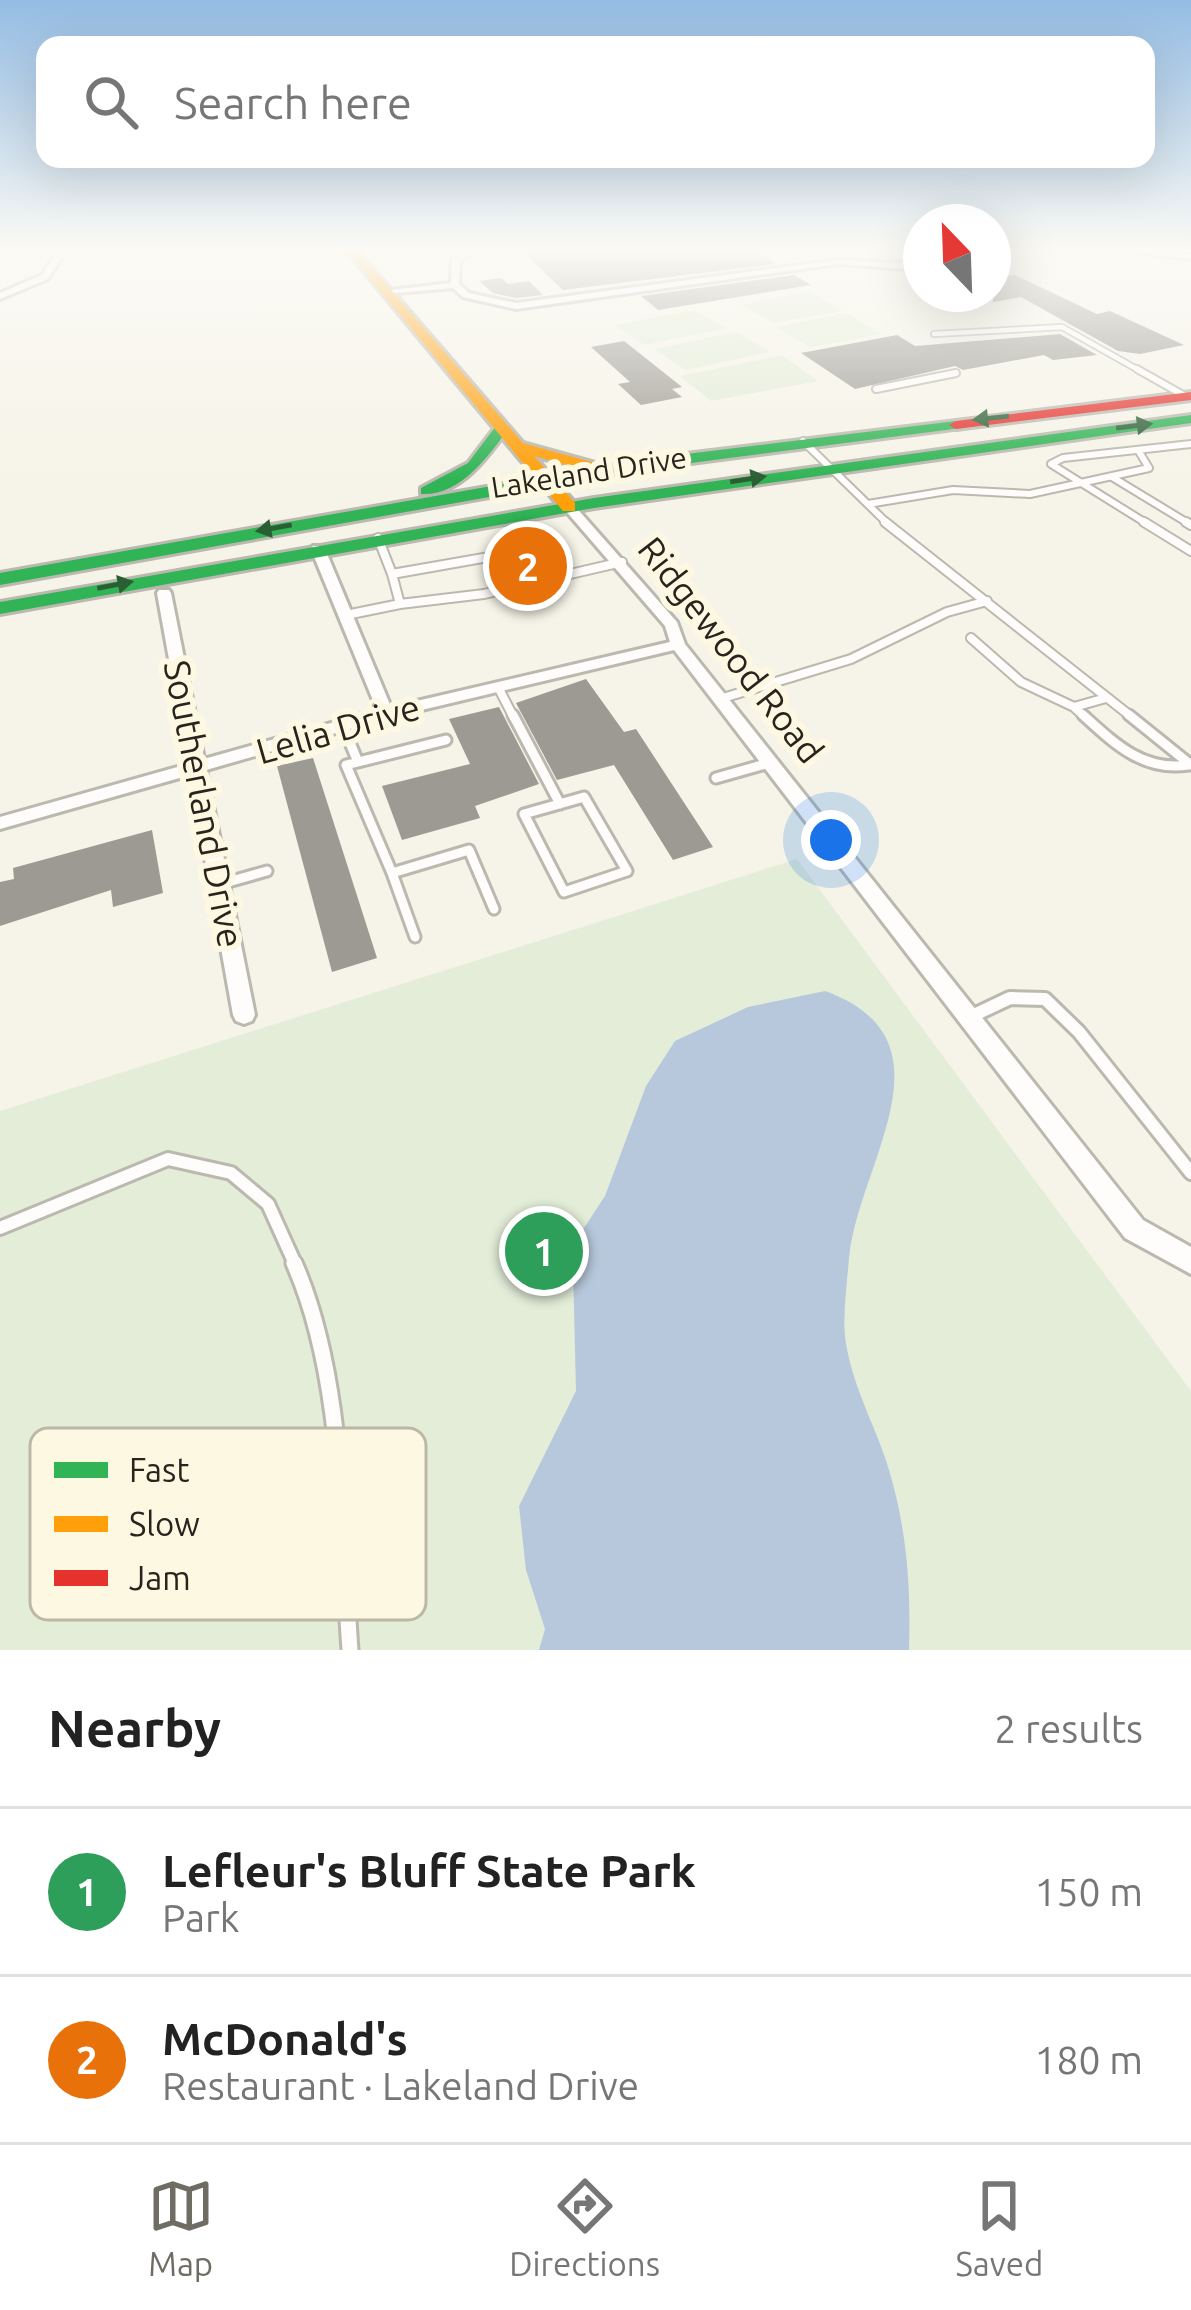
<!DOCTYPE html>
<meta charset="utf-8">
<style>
body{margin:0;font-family:Ubuntu,sans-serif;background:#f6f6f6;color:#222}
.compass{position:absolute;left:903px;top:204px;width:108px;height:108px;border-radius:50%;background:#fff;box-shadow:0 12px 48px #0002;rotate:337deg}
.you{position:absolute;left:831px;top:840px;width:42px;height:42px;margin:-30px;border:9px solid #fff;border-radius:50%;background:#1a73e8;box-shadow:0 0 0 18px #1a73e833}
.badge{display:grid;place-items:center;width:78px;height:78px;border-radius:50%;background:#6f6d63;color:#fff;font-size:39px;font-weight:700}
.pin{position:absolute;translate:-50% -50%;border:6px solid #fff;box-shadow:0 3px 12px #0006}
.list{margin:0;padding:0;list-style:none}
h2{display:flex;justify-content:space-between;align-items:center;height:156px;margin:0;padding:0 48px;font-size:51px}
h2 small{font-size:39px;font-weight:400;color:#767676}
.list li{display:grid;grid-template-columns:78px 1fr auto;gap:36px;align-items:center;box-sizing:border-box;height:168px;padding:0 48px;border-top:3px solid #e0e0e0}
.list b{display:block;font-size:45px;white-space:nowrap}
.list p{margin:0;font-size:39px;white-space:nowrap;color:#767676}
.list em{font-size:39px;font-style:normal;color:#767676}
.icon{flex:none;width:66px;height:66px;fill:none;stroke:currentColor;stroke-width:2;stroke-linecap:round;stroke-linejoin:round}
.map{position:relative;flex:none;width:1191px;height:1650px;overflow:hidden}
.search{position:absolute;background:#fff;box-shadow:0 12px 48px #0002;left:36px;right:36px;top:36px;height:132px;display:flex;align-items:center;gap:30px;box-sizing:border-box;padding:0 42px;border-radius:24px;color:#767676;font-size:45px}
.sheet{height:492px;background:#fff}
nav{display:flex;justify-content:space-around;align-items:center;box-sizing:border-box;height:168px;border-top:3px solid #e0e0e0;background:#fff;font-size:33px;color:#767676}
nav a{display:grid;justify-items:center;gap:6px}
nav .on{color:#6f6d63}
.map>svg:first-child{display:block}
.green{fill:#e3edd8}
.water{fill:#b7c8dc}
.building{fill:#9c9a92}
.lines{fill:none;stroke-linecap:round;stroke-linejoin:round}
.lane-far5-casing{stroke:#bbb9af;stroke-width:8}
.lane-far4-casing{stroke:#bbb9af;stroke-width:10}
.lane-far3-casing{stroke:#bbb9af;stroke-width:12}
.lane-far2-casing{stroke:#bbb9af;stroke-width:15}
.lane-far1-casing{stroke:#bbb9af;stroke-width:18}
.lane-casing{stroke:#bbb9af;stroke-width:21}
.street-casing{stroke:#bbb9af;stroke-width:6}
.fast-casing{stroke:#bbb9af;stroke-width:6}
.slow-casing{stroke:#bbb9af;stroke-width:6}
.jam-casing{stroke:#bbb9af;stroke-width:6}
.lane-far5{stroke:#fefdfc;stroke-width:4.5}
.lane-far4{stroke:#fefdfc;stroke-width:6}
.lane-far3{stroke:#fefdfc;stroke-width:8}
.lane-far2{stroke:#fefdfc;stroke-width:9}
.lane-far1{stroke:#fefdfc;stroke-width:12}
.lane{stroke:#fefdfc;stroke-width:15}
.street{fill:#fefdfc;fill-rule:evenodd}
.fast{fill:#30b455;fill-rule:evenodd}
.slow{fill:#ff9f0a;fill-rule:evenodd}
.jam{fill:#e5322d;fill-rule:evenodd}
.oneway{fill:#2a5e33}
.labels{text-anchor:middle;stroke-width:12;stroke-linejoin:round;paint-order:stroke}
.far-street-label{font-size:30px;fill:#26241c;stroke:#fcf8e2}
.street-label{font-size:36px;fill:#26241c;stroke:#fcf8e2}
.key{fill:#fcf8e2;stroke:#bcb8a7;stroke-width:3}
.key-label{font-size:33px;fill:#26241c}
</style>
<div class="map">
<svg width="1191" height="1650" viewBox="0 0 1191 1650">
<rect width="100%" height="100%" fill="#f6f4e8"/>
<path class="green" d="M810,291L843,311L774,323L741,305Z
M695,310L726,328L644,345L615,325Z
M846,313L881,334L810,347L775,327Z
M736,332L770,352L686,370L654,349Z
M782,355L818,381L711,401L680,376Z
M797,859L1191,1391V1650H0V1111Z"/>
<path class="water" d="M825,991C960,1040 858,1163 849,1258C847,1286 841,1322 847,1349C855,1392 877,1429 889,1470C907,1530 911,1588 909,1650H539L545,1629L526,1570L519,1506L576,1391L573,1268L584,1228L605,1196L646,1086L675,1041L748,1007Z"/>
<path class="building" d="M520,249H754L776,264L563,290Z
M794,275L811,285L658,310L641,296Z
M1015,275L1097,314L1110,311L1184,345L1140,354L1118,351L1021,297L993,302V279Z
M501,278L508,284L529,281L543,295L516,298L493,293L479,281Z
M1060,334L1097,355L1053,360L1044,355L963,370L955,366L855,389L801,353L897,335L915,346Z
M624,341L682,387L672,389L682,397L641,405L618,384L630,382L591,347Z
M586,679L624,732L636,729L713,847L673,860L614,765L557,780L516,703Z
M499,707L539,784L475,806L480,818L402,840L382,786L470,764L449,719Z
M313,758L377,958L332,972L277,766Z
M152,830L163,893L113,907L111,890L0,926V882L14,879L13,868Z"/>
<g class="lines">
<g class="lane-far5-casing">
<path id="lane-far5" d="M934,334L1062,327L1142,372"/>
</g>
<g class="lane-far4-casing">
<path id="lane-far4" d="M1137,369L1185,396
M876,389L956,373
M803,441L889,525
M1112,477L1191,525
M868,504L953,490L1030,494L1149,468L1138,450
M1149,525L1051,464L1063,458L1191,444"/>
</g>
<g class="lane-far3-casing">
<path id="lane-far3" d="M885,522L1133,718
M1144,522L1191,551
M1186,522L1191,525
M378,538L392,574
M561,575L545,552L534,549L392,574L400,604L484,594L622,562
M346,615L400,604
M971,638L1021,682L1074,707L1106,698
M498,687L514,718
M723,698L851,659L947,612L987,601
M1074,707L1086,718"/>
</g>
<g class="lane-far2-casing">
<path id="lane-far2" d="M513,715L560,804
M1083,715C1114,743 1143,772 1188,765
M1129,715L1191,765
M343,726L358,762L446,740
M358,762L346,765L392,873L469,850L494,909
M716,778L769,763
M584,797L627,871L564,892L524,814Z
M392,873L415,937
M221,884L267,871"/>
</g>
<g class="lane-far1-casing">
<path id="lane-far1" d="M970,1017L1010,998L1045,999L1079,1032L1191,1173
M0,1228L168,1159L231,1173L268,1204L296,1266"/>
</g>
<g class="lane-casing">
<path id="lane" d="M294,1263C344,1376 341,1528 350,1650"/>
</g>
<g class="street-casing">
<path id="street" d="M59,249H67L48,279L0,299V293L42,275Z
M470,249H481L460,260L459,284L469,293L516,303L837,260L921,264V270L837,264L516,309L463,297L453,288L386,294L382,291L451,283L452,259Z
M1120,249L1191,255V259L1124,251Z
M569,503L573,504L677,622L685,644L1143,1220L1191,1247V1274L1125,1238L674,650L388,718L206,770L255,1015L252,1021L244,1024L236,1021L233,1015L190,775L0,829V817L188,764L157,593L159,590H169L171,593L204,759L377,710L311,549L313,546H323L325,549L391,707L670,642L665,626L565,510V504Z"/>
</g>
<g class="fast-casing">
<path id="fast" d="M1191,415V423L594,508L0,614V602L594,498Z
M956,421L963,425L961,428L645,469L0,585V573L645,459Z
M496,426L508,429C488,457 460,496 421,494V488L468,463Z"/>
</g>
<g class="slow-casing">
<path id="slow" d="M345,249H356L523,443L595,463V469L589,471L534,456L575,503V511H563Z"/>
</g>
<g class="jam-casing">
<path id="jam" d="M1191,392V400L956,429L949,425L956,421Z"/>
</g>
<use href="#lane-far5" class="lane-far5"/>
<use href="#lane-far4" class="lane-far4"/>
<use href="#lane-far3" class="lane-far3"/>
<use href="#lane-far2" class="lane-far2"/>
<use href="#lane-far1" class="lane-far1"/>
<use href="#lane" class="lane"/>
<use href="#street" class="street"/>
<use href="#fast" class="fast"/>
<use href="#slow" class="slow"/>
<use href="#jam" class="jam"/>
</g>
<defs><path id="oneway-solid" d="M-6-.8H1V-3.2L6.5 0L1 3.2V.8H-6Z" transform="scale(3)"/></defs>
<g class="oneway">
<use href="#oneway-solid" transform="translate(991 418) rotate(174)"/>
<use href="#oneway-solid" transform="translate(1134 426) rotate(-7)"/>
<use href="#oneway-solid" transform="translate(748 479) rotate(-9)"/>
<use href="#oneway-solid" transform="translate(274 528) rotate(170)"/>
<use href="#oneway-solid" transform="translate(115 585) rotate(-11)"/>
</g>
<linearGradient id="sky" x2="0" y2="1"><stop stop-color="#94bce3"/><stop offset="0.52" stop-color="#fbfaf5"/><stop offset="1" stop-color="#fbfaf5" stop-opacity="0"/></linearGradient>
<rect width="1191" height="480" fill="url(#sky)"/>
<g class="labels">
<g class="far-street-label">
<text transform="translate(589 473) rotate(-9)" y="10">Lakeland Drive</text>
</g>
<g class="street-label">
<text transform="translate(731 650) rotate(52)" y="13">Ridgewood Road</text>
<text transform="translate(338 729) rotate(-16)" y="13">Lelia Drive</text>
<text transform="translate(204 804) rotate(79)" y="13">Southerland Drive</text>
</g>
</g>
<rect x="30" y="1428" width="396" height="192" rx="18" class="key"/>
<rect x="54" y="1462" width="54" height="16" fill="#30b455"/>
<rect x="54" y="1516" width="54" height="16" fill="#ff9f0a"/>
<rect x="54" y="1570" width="54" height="16" fill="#e5322d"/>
<g class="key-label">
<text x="129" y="1482">Fast</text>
<text x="129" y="1536">Slow</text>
<text x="129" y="1590">Jam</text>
</g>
</svg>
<svg class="compass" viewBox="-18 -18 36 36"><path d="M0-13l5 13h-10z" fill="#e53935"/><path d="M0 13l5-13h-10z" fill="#767676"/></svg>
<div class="you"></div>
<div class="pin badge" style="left:544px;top:1251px;background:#2e9e5b">1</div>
<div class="pin badge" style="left:528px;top:566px;background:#e8710a">2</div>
<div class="search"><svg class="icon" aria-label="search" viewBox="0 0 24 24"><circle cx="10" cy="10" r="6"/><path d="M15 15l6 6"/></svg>Search here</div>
</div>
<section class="sheet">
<h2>Nearby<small>2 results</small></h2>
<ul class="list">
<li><span class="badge" style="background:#2e9e5b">1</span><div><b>Lefleur's Bluff State Park</b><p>Park</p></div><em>150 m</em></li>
<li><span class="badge" style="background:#e8710a">2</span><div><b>McDonald's</b><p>Restaurant · Lakeland Drive</p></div><em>180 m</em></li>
</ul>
</section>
<nav>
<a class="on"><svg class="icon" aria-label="map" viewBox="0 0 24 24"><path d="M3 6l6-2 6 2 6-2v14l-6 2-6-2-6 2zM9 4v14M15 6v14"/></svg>Map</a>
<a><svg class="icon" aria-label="directions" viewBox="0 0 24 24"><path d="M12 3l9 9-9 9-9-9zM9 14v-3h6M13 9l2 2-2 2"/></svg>Directions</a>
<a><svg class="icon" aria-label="saved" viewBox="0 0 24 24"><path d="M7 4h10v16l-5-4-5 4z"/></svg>Saved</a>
</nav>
